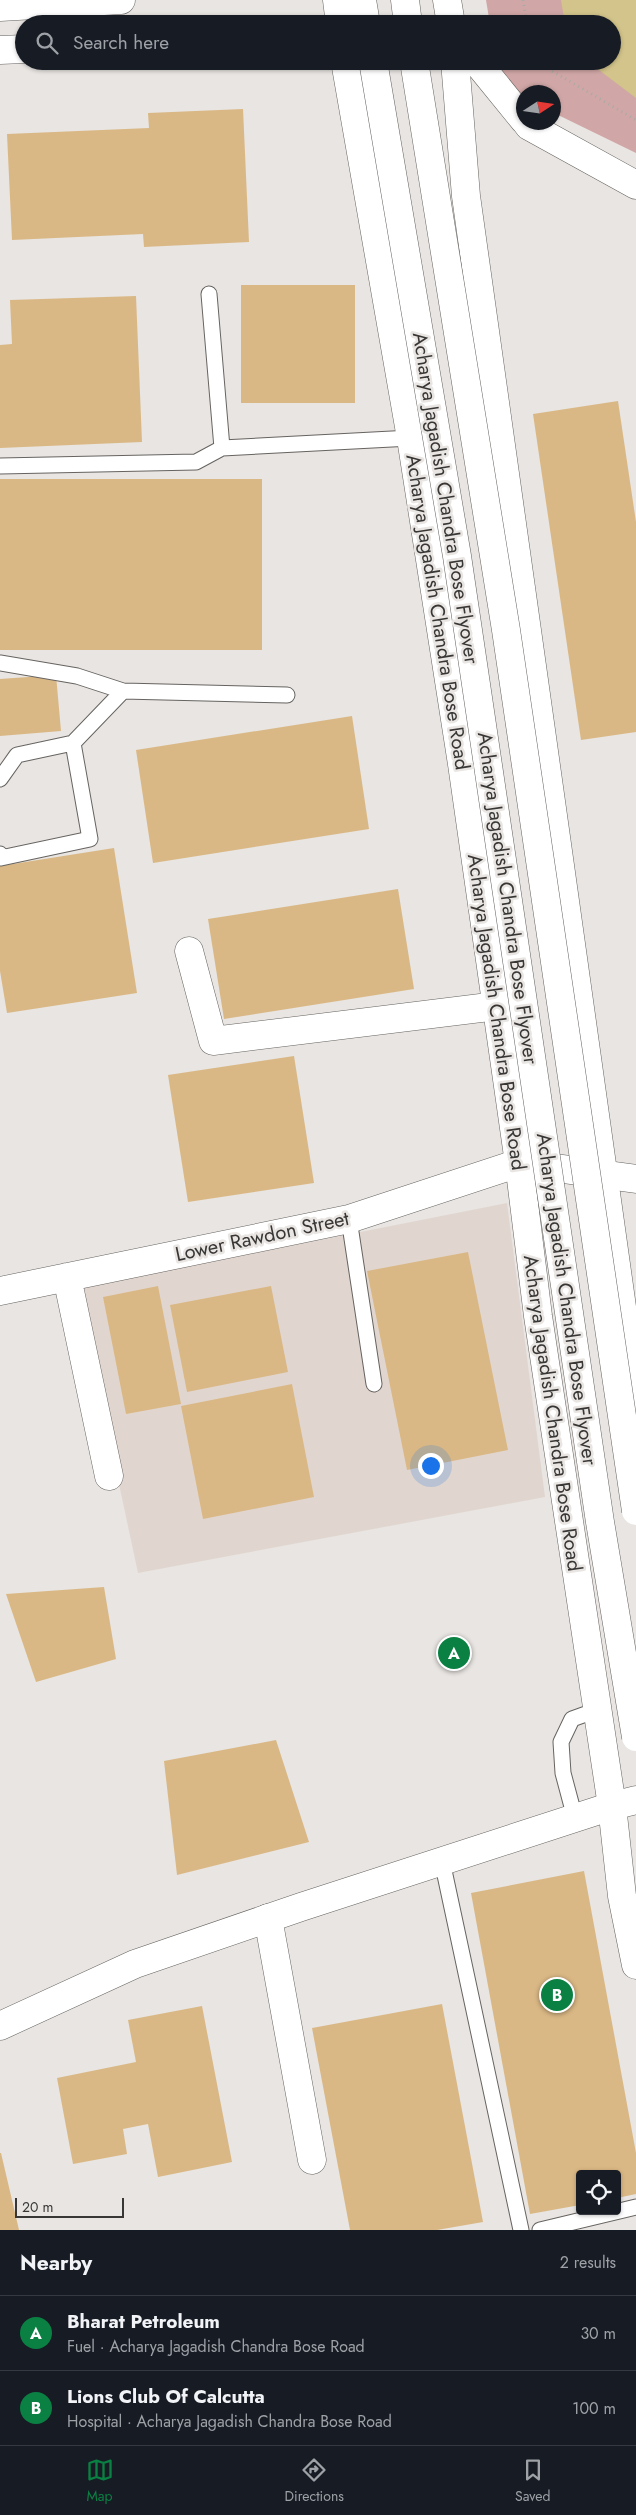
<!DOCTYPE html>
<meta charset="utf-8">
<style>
body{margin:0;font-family:Jost,sans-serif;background:#242831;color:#f1f3f6}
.controls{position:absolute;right:15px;bottom:15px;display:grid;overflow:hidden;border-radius:5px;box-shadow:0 1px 4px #0004}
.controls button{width:45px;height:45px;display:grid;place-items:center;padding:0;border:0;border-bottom:1px solid #363941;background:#171b24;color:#f1f3f6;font:25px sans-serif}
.compass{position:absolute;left:516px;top:85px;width:45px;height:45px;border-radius:50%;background:#171b24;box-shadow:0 1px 4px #0004;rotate:78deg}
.scale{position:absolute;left:15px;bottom:12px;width:109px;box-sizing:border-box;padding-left:5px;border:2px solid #383736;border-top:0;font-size:14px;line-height:18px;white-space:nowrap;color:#383736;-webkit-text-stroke:4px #e8e5e2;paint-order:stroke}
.you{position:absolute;left:430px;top:1465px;width:18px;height:18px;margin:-12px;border:4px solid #fff;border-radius:50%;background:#1a73e8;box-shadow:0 0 0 8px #1a73e833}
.badge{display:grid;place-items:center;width:32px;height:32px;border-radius:50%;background:#0b8043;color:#fff;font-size:16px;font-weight:700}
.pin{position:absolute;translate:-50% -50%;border:2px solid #fff;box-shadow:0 1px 5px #0006}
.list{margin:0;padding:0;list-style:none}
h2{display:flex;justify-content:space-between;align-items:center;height:65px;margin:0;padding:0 20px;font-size:21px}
h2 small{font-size:16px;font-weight:400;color:#9ea1a6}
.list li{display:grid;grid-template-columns:32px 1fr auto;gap:15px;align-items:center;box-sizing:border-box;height:75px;padding:0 20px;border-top:1px solid #363941}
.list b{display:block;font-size:19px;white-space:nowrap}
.list p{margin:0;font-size:16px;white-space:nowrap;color:#9ea1a6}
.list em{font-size:16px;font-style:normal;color:#9ea1a6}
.icon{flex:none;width:28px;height:28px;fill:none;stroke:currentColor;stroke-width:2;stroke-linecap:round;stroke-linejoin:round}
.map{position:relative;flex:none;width:636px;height:2230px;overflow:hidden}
.search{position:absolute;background:#171b24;box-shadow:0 1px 4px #0004;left:15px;right:15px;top:15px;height:55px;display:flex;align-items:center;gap:12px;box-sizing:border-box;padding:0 18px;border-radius:28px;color:#9ea1a6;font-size:19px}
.sheet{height:215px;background:#171b24}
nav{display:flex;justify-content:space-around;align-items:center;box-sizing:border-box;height:70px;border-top:1px solid #363941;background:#171b24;font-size:14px;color:#9ea1a6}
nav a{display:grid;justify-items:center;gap:2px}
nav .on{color:#0b8043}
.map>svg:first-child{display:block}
.built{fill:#e1d6cf}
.green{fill:#d0a7a6}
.water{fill:#d2c48a}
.building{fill:#dab885}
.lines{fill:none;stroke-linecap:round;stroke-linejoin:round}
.lane-casing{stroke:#666360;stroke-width:17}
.street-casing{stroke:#666360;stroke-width:29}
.secondary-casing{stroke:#666360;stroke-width:29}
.primary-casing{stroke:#666360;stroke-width:29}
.highway-casing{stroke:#666360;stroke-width:29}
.path{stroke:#aba9a6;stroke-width:3;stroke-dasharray:1 4;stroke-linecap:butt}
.lane{stroke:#fff;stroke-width:15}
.street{stroke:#fff;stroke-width:28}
.secondary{stroke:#fff;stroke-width:28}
.primary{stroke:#fff;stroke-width:28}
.highway{stroke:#fff;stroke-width:28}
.highway-bridge-casing{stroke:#666360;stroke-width:29;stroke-linecap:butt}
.highway-bridge{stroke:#fff;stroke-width:28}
.labels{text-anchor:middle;stroke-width:5;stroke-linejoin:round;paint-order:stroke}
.street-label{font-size:20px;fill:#383736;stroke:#e8e5e2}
</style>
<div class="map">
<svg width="636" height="2230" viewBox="0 0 636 2230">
<rect width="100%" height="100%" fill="#e8e5e2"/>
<path class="built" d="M507,1203L545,1497L138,1573L77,1288Z"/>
<path class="green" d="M486,0H636V153L554,113V92H524L523,99L501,88L497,61H612V24H490Z"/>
<path class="water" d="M561,0H636V98L587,61H612V24H565Z"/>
<path class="building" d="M243,109L249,242L144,247L143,234L12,240L7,134L149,128L148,113Z
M241,285H355V403H241Z
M136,296L142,442L0,448V345L12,344L10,300Z
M618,401L636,522V732L581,740L533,414Z
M0,479H262V650H0Z
M56,675L61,731L0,736V679Z
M352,716L369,829L153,863L136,750Z
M114,848L137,993L7,1013L0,971V866Z
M398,889L414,989L224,1019L208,919Z
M294,1056L314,1183L188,1202L168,1075Z
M468,1252L508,1450L407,1470L367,1271Z
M158,1286L181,1404L126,1414L103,1297Z
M271,1286L288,1372L187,1392L170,1305Z
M292,1384L314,1497L203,1519L181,1406Z
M104,1587L116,1659L36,1682L6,1594Z
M276,1740L309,1842L177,1875L164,1761Z
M584,1871L636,2153V2194L617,2198V2174H580V2205L530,2214L471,1893Z
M442,2004L483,2222L437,2230H350L312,2028Z
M202,2006L232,2162L158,2177L148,2124L123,2129L127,2154L73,2164L57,2078L136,2062L128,2020Z
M0,2153H1L19,2230H0Z"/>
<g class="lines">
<g class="lane-casing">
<path id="lane" d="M209,294L222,448L411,438
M0,466L196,462L222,448
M0,663L77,676L123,691
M0,779L17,755L73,743L123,691L287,695
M0,854L1,858L90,839L73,743
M349,1219L374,1384
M575,1818L563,1773L561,1742L572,1719L597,1710
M442,1861L521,2230
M540,2230L636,2207"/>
</g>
<g class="street-casing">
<path id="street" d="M189,951L213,1041L497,1006
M67,1277L109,1476
M0,1291L349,1219L519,1163
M268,1918L312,2160"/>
</g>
<g class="secondary-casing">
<path id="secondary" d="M0,7L121,0
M0,50L24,49
M476,61L524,120
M526,122L529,126L636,185
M526,1164L636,1179
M0,2026L135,1964L301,1907L612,1806L636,1800"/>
</g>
<g class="primary-casing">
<path id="primary" d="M337,0L340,24
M447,0L451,24
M345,61L411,438L462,764L519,1163L538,1316L612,1806L622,1896L636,1965
M455,61L466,196L636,1407"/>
</g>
<g class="highway-casing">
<path id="highway" d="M362,0L366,24
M405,0L408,24"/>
</g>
<path class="path" d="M523,0L527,24
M535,61L636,120"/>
<use href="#lane" class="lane"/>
<use href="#street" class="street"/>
<use href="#secondary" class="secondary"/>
<use href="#primary" class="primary"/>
<use href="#highway" class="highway"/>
<g class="highway-bridge-casing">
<path id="highway-bridge" d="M373,61L457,556L600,1522L636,1737
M414,61L506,630L636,1511"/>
</g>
<use href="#highway-bridge" class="highway-bridge"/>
</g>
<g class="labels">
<g class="street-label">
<text transform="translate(446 498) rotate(81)" y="7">Acharya Jagadish Chandra Bose Flyover</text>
<text transform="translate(438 612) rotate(81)" y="7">Acharya Jagadish Chandra Bose Road</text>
<text transform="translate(508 898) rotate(82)" y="7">Acharya Jagadish Chandra Bose Flyover</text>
<text transform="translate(497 1012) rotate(82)" y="7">Acharya Jagadish Chandra Bose Road</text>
<text transform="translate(262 1236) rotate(-12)" y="7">Lower Rawdon Street</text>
<text transform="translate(567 1299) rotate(82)" y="7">Acharya Jagadish Chandra Bose Flyover</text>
<text transform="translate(553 1413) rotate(82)" y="7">Acharya Jagadish Chandra Bose Road</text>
</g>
</g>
</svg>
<div class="controls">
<button><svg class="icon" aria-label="locate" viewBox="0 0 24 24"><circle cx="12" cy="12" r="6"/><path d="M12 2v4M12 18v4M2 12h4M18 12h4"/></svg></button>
</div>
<svg class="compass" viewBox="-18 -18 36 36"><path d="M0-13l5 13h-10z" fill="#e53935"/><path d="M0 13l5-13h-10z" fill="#9ea1a6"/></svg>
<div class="scale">20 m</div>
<div class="you"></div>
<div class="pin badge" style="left:454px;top:1653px">A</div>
<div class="pin badge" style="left:557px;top:1995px">B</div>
<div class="search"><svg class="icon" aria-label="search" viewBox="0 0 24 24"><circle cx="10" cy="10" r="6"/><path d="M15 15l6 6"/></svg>Search here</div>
</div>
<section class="sheet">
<h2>Nearby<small>2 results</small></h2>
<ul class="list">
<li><span class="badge">A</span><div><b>Bharat Petroleum</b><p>Fuel · Acharya Jagadish Chandra Bose Road</p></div><em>30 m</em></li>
<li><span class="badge">B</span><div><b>Lions Club Of Calcutta</b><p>Hospital · Acharya Jagadish Chandra Bose Road</p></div><em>100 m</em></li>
</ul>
</section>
<nav>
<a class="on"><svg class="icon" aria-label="map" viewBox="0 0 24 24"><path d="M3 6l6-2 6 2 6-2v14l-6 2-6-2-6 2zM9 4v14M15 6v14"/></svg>Map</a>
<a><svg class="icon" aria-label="directions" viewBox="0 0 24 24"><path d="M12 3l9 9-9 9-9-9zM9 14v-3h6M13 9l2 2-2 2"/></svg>Directions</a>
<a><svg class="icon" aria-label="saved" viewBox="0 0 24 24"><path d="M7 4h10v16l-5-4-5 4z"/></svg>Saved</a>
</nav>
